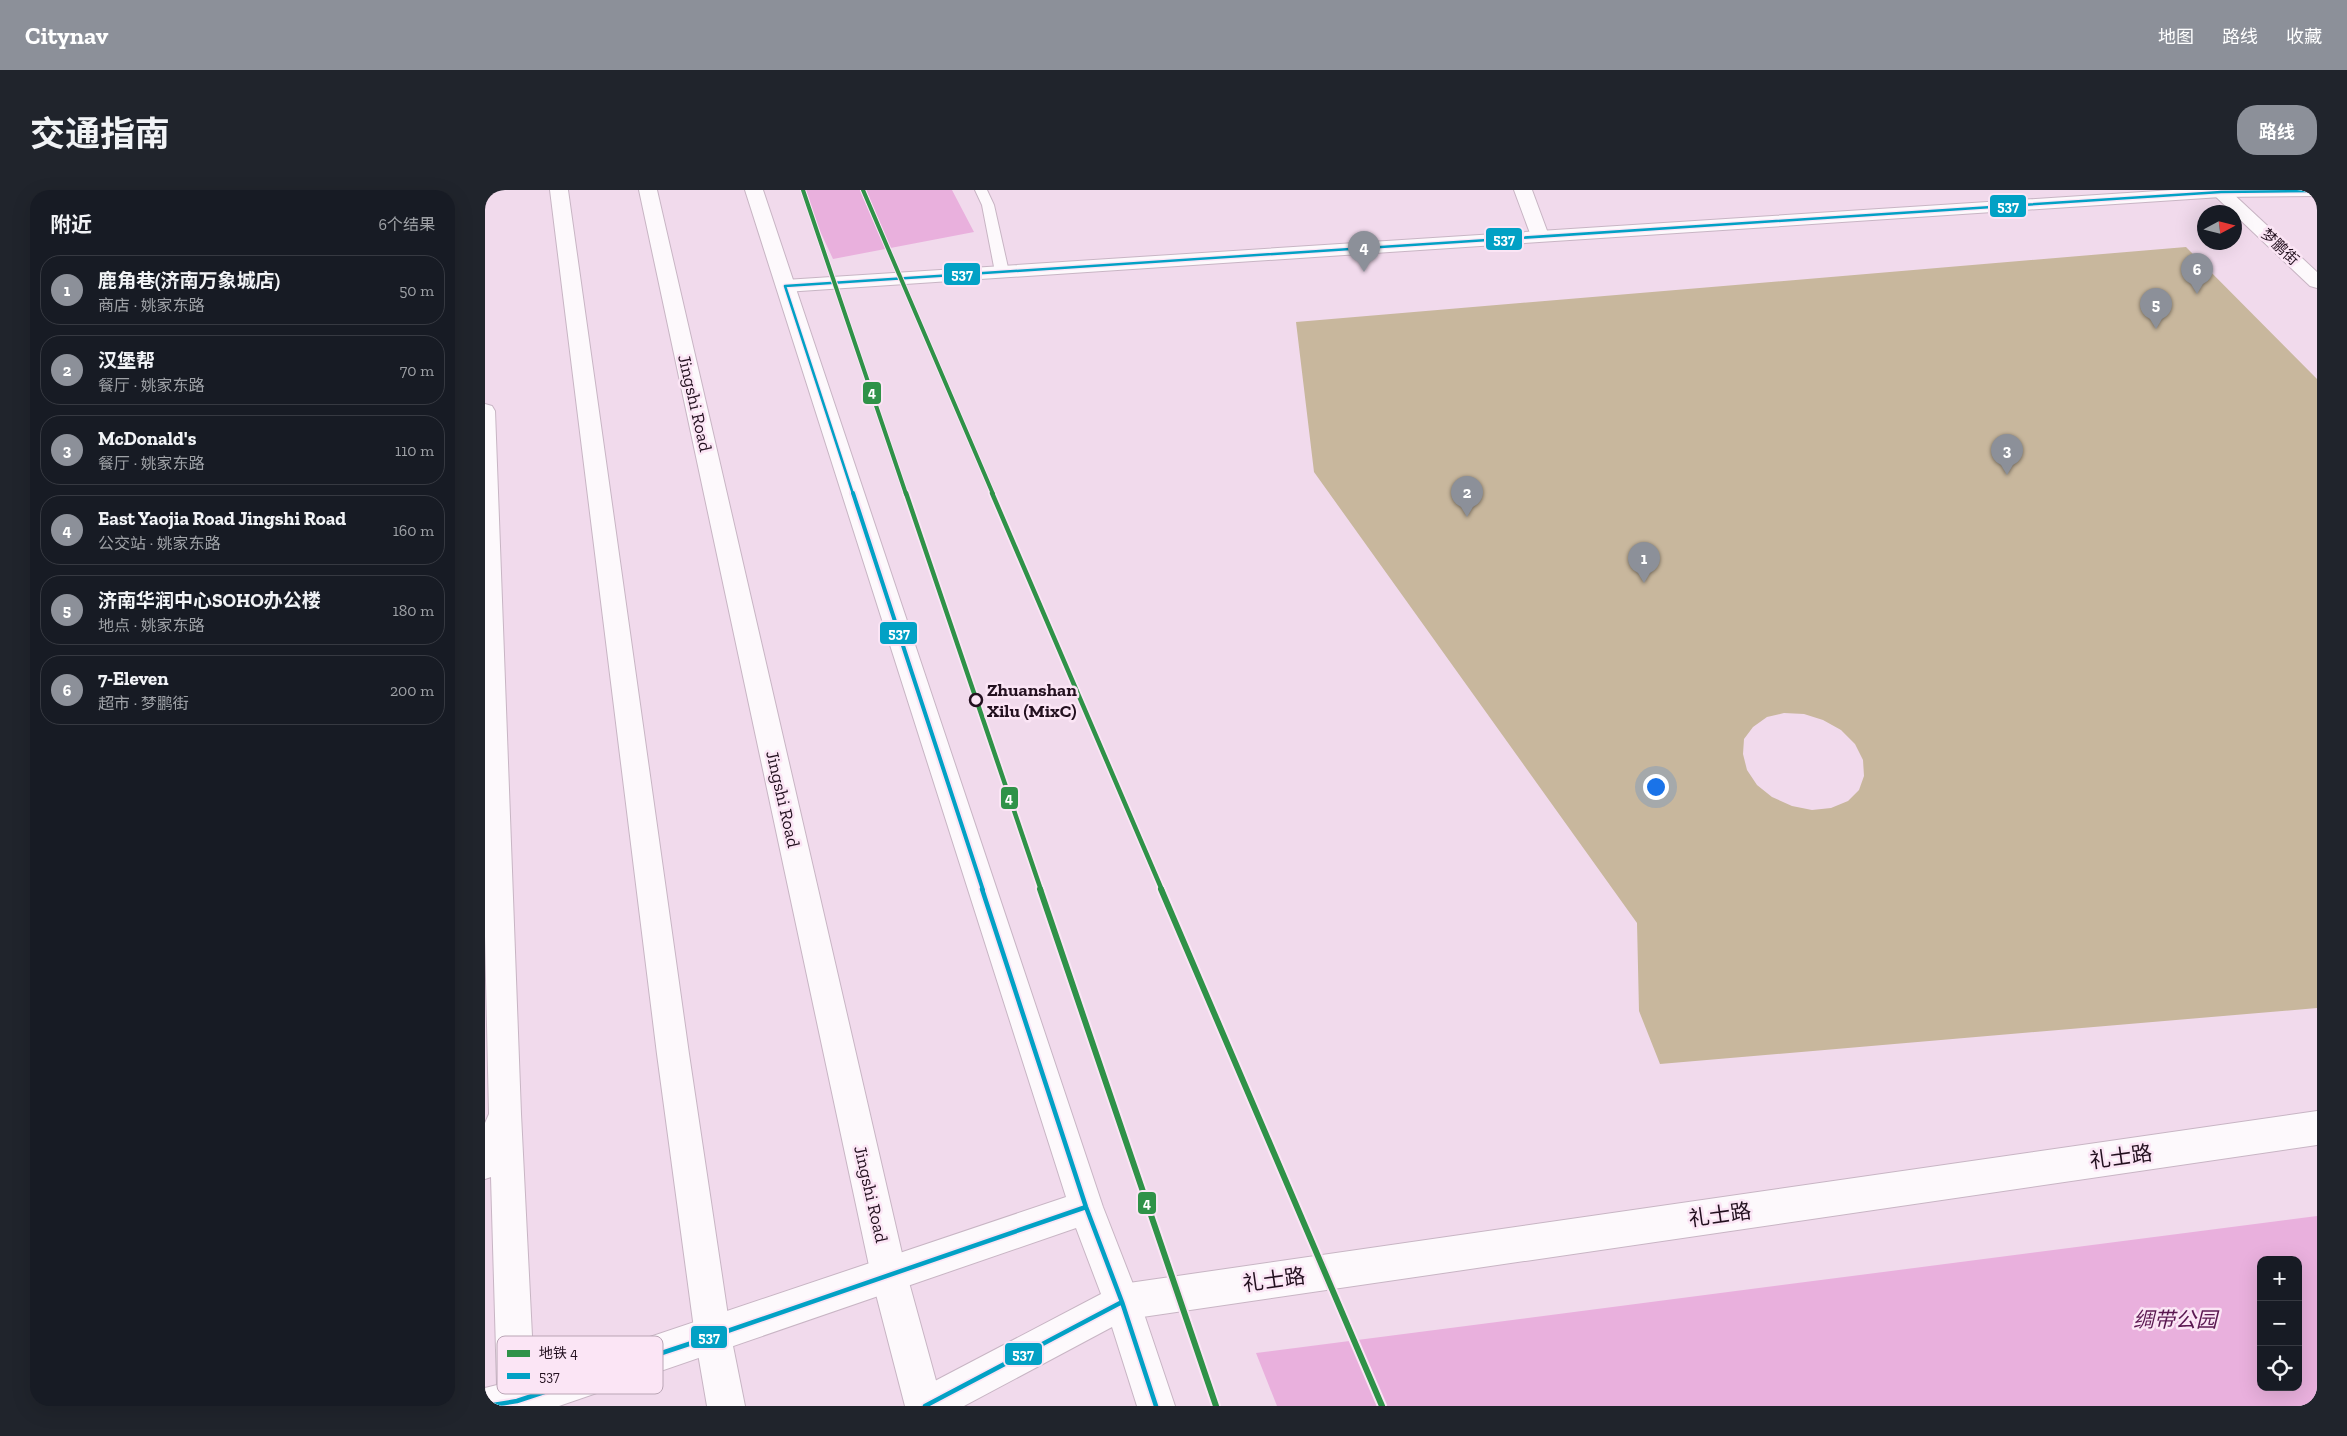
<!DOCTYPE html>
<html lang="zh">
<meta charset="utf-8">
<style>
body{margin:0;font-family:"Zilla Slab","Noto Sans SC",serif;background:#20242c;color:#f1f3f6}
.controls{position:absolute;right:15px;bottom:15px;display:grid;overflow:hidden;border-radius:10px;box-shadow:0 5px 20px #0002}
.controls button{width:45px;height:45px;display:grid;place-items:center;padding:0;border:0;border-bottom:1px solid #363941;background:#171b24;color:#f1f3f6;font:25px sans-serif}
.compass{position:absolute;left:1712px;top:15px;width:45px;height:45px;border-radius:50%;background:#171b24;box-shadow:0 5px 20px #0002;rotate:83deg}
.you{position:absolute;left:1170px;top:596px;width:18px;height:18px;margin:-12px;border:4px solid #fff;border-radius:50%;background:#1a73e8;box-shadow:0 0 0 8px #1a73e833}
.badge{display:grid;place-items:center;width:32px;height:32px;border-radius:50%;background:#8c9099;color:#fff;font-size:16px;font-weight:700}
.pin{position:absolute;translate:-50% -41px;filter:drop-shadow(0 1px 2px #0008)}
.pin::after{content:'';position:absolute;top:26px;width:18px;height:15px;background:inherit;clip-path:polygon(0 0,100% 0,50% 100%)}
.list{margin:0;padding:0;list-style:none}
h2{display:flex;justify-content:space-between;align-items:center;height:65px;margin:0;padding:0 20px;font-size:21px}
h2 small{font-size:16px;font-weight:400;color:#9ea1a6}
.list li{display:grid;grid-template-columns:32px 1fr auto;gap:15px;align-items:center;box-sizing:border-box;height:70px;margin:0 10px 10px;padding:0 10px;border:1px solid #363941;border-radius:20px}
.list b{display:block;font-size:19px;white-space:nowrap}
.list p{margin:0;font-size:16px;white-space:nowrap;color:#9ea1a6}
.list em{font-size:16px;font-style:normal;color:#9ea1a6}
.icon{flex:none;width:28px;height:28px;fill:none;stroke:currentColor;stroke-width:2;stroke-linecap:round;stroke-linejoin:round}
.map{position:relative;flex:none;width:1832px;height:1216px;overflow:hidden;border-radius:20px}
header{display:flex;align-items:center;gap:30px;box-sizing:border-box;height:70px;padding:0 25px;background:#8c9099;color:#fff}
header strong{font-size:24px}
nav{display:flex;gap:28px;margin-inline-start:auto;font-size:18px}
.intro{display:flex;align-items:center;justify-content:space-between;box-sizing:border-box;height:120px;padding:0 30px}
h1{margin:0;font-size:35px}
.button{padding:12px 22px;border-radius:20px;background:#8c9099;color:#fff;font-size:18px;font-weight:700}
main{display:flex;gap:30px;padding:0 30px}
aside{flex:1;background:#171b24;border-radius:20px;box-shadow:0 5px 20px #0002}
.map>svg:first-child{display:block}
.green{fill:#e9b0dd;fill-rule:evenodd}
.building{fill:#c8b79d;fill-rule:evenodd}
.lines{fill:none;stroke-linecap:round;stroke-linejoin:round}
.service-casing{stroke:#c8b5c4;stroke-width:2}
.minor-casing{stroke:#c8b5c4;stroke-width:2}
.tertiary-casing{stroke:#c8b5c4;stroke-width:2}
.secondary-casing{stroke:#c8b5c4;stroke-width:2}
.trunk-casing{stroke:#c8b5c4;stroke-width:2}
.service{fill:#fdf9fc;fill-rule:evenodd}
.minor{fill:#fdf9fc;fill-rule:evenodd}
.tertiary{fill:#fdf9fc;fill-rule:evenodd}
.secondary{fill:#fdf9fc;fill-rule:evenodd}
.trunk{fill:#fdf9fc;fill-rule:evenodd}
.bus-1-far2-casing{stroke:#fbe5f5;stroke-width:5}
.bus-1-far1-casing{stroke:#fbe5f5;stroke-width:8}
.bus-1-casing{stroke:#fbe5f5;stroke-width:8}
.bus-1-far2{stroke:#02a1c5;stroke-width:2.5}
.bus-1-far1{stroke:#02a1c5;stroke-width:4}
.bus-1{stroke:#02a1c5;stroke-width:4.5}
.metro-1-far2-casing{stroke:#fbe5f5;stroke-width:6}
.metro-1-far1-casing{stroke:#fbe5f5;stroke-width:8}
.metro-1-casing{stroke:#fbe5f5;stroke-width:10}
.metro-1-far2{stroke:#2f9248;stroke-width:4}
.metro-1-far1{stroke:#2f9248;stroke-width:4.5}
.metro-1{stroke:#2f9248;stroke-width:6}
.stop-dot{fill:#fbe5f5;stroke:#23101f;stroke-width:2.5}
.labels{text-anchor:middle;stroke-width:5;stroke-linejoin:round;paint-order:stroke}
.far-street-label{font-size:15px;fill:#23101f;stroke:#fbe5f5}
.street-label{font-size:18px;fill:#23101f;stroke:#fbe5f5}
.stop-label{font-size:18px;font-weight:bold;fill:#23101f;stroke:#fbe5f5;text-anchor:start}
.near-street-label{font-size:21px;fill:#23101f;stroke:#fbe5f5}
.near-park-label{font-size:21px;font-style:italic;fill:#5a1750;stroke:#fbe5f5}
.key{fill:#fbe5f5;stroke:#baa5b5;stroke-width:1}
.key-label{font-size:14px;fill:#23101f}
.line-badge{stroke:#fbe5f5;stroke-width:2}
.badge-label{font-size:14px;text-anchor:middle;font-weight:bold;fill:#fff}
</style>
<header>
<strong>Citynav</strong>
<nav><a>地图</a><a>路线</a><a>收藏</a></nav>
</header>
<div class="intro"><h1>交通指南</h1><a class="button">路线</a></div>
<main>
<aside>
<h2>附近<small>6个结果</small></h2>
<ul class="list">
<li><span class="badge">1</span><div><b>鹿角巷(济南万象城店)</b><p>商店 · 姚家东路</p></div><em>50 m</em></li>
<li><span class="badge">2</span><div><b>汉堡帮</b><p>餐厅 · 姚家东路</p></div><em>70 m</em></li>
<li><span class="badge">3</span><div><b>McDonald's</b><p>餐厅 · 姚家东路</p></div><em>110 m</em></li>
<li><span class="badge">4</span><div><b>East Yaojia Road Jingshi Road</b><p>公交站 · 姚家东路</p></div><em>160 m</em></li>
<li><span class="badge">5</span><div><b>济南华润中心SOHO办公楼</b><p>地点 · 姚家东路</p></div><em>180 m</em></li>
<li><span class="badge">6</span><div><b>7-Eleven</b><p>超市 · 梦鹏街</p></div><em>200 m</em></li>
</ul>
</aside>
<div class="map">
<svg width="1832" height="1216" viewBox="0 0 1832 1216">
<rect width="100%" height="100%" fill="#f1daec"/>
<path class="green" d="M316,0H467L489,42L348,69Z
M1832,1026V1216H792L771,1163ZM1776,1070H1813V1197H1776Z"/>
<path class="building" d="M1701,57L1832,189V818L1175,874L1154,821L1152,733L829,282L811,132ZM1299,523L1319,524L1338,530L1356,540L1370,554L1378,570L1379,586L1374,600L1363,611L1346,618L1327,620L1307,616L1287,607L1272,595L1262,580L1258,564L1259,549L1268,537L1282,527Z"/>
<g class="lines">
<g class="service-casing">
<path id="service" d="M490,0H502L509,15L524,82L522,85L517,86L510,82L497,15Z"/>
</g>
<g class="minor-casing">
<path id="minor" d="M1029,0H1047L1064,46L1061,50H1049L1046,46Z
M1729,0H1744L1832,82V98L1825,96L1730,6L1727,2Z"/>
</g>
<g class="tertiary-casing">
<path id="tertiary" d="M1688,0H1832V6L1736,7L300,102L293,100L291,96L293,92L300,90Z
M1832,921V955L637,1130L624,1125L619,1112L624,1099L637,1094Z"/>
</g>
<g class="secondary-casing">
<path id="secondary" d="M260,0H278L618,1017L655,1112L690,1216H652L627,1137L479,1216H421L427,1203L616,1104L591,1038L74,1216H0V1198L12,1195L6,987L0,989V933L4,924L0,746V214L7,216L10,221L36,924L49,1186L581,1007Z
M1725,0H1743L1745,2L1742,6C1734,8 1730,7 1725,0Z"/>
</g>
<g class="trunk-casing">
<path id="trunk" d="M65,0H83L204,864L246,1146L260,1216H222L210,1146L172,864Z
M154,0H172L422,1085L458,1216H420L386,1085Z"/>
</g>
<use href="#service" class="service"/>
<use href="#minor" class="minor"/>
<use href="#tertiary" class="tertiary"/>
<use href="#secondary" class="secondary"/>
<use href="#trunk" class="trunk"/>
<g class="bus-1-far2-casing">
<path id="bus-1-far2" d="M368,304L300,96L1736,2L1832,1"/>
</g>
<g class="bus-1-far1-casing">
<path id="bus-1-far1" d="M368,303L498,700"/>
</g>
<g class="bus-1-casing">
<path id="bus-1" d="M497,699L601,1017L637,1112L671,1216
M2,1216L32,1211L228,1146L601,1017
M440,1216L637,1112"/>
</g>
<use href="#bus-1-far2" class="bus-1-far2"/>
<use href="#bus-1-far1" class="bus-1-far1"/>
<use href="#bus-1" class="bus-1"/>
<g class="metro-1-far2-casing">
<path id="metro-1-far2" d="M318,0L421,304
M378,0L508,304"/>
</g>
<g class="metro-1-far1-casing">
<path id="metro-1-far1" d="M421,303L556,700
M507,303L677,700"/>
</g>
<g class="metro-1-casing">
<path id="metro-1" d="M555,699L731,1216
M676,699L897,1216"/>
</g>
<use href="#metro-1-far2" class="metro-1-far2"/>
<use href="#metro-1-far1" class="metro-1-far1"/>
<use href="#metro-1" class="metro-1"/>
</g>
<circle class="stop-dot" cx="491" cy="510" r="6"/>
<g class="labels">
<g class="far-street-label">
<text transform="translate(1795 57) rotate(43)" y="5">梦鹏街</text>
</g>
<g class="street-label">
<text transform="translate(210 213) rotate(77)" y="6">Jingshi Road</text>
<text transform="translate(298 609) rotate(77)" y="6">Jingshi Road</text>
<text transform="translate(386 1004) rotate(77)" y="6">Jingshi Road</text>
</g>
<g class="stop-label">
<text x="502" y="506">Zhuanshan<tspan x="502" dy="21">Xilu (MixC)</tspan></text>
</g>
<g class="near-street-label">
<text transform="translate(1636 967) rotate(-8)" y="7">礼士路</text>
<text transform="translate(1235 1025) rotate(-8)" y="7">礼士路</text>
<text transform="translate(789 1090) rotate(-8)" y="7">礼士路</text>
</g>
<g class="near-park-label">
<text x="1690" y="1137">绸带公园</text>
</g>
</g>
<rect x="12" y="1146" width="166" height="58" rx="8" class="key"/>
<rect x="22" y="1160" width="23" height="7" fill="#2f9248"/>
<rect x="22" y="1183" width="23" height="6" fill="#02a1c5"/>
<g class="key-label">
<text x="54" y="1168">地铁 4</text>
<text x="54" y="1191">537</text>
</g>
<g class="line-badge">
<rect x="1504" y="4" width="38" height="24" rx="5" fill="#02a1c5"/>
<rect x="1000" y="37" width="38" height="24" rx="5" fill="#02a1c5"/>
<rect x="458" y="72" width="38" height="24" rx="5" fill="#02a1c5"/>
<rect x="377" y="191" width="20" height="24" rx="5" fill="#2f9248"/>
<rect x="394" y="431" width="39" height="24" rx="5" fill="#02a1c5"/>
<rect x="515" y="596" width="19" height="24" rx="5" fill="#2f9248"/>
<rect x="652" y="1001" width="20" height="24" rx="5" fill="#2f9248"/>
<rect x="205" y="1135" width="38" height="24" rx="5" fill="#02a1c5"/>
<rect x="519" y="1152" width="39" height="24" rx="5" fill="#02a1c5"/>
</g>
<g class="badge-label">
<text x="1523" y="21">537</text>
<text x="1019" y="54">537</text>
<text x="477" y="89">537</text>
<text x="387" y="207">4</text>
<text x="414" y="448">537</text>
<text x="524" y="613">4</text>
<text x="662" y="1018">4</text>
<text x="224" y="1152">537</text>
<text x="538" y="1169">537</text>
</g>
</svg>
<div class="controls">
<button>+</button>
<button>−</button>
<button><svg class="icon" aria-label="locate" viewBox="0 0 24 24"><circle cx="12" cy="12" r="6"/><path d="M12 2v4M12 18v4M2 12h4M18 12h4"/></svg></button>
</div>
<svg class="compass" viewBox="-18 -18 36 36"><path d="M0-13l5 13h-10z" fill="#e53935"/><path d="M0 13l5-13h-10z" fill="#9ea1a6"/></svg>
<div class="you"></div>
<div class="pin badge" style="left:1159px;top:393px">1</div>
<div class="pin badge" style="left:982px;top:327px">2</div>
<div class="pin badge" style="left:1522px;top:285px">3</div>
<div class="pin badge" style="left:879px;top:82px">4</div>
<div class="pin badge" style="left:1671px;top:139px">5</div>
<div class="pin badge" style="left:1712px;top:104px">6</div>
</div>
</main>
